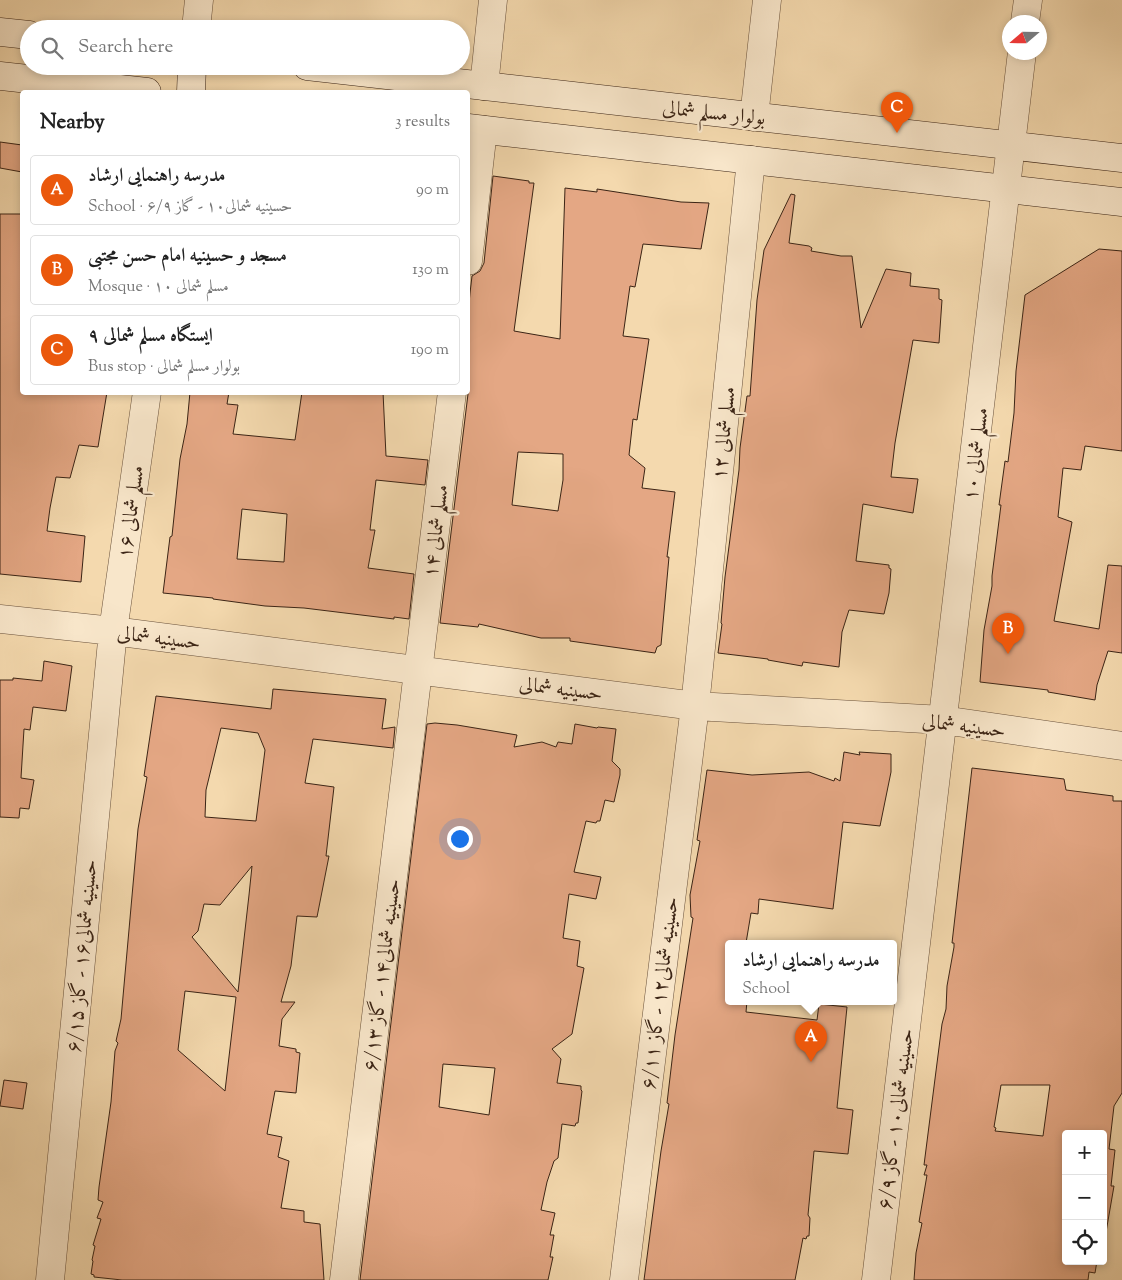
<!DOCTYPE html>
<meta charset="utf-8">
<style>
body{margin:0;font-family:"Sorts Mill Goudy",Amiri,serif;background:#f2f2f2;color:#222}
.controls{position:absolute;right:15px;bottom:15px;display:grid;overflow:hidden;border-radius:5px;box-shadow:0 2px 8px #0003}
.controls button{width:45px;height:45px;display:grid;place-items:center;padding:0;border:0;border-bottom:1px solid #e0e0e0;background:#fff;color:#222;font:25px sans-serif}
.compass{position:absolute;left:1002px;top:15px;width:45px;height:45px;border-radius:50%;background:#fff;box-shadow:0 2px 8px #0003;rotate:250deg}
.you{position:absolute;left:459px;top:838px;width:18px;height:18px;margin:-12px;border:4px solid #fff;border-radius:50%;background:#1a73e8;box-shadow:0 0 0 8px #1a73e833}
.badge{display:grid;place-items:center;width:32px;height:32px;border-radius:50%;background:#ea580c;color:#fff;font-size:16px;font-weight:700}
.pin{position:absolute;translate:-50% -41px;filter:drop-shadow(0 1px 2px #0008)}
.pin::after{content:'';position:absolute;top:26px;width:18px;height:15px;background:inherit;clip-path:polygon(0 0,100% 0,50% 100%)}
.popup{position:absolute;left:725px;top:940px;width:172px;height:65px;box-sizing:border-box;display:grid;place-content:center;border-radius:5px;background:#fff;filter:drop-shadow(0 1px 4px #0005);font-size:16px;white-space:nowrap;color:#767676}
.popup b{font-size:19px;color:#222}
.popup::after{content:'';position:absolute;left:50%;top:100%;margin-left:-10px;border:10px solid transparent;border-top-color:#fff}
.list{margin:0;padding:0;list-style:none}
h2{display:flex;justify-content:space-between;align-items:center;height:65px;margin:0;padding:0 20px;font-size:21px}
h2 small{font-size:16px;font-weight:400;color:#767676}
.list li{display:grid;grid-template-columns:32px 1fr auto;gap:15px;align-items:center;box-sizing:border-box;height:70px;margin:0 10px 10px;padding:0 10px;border:1px solid #e0e0e0;border-radius:5px}
.list b{display:block;font-size:19px;white-space:nowrap}
.list p{margin:0;font-size:16px;white-space:nowrap;color:#767676}
.list em{font-size:16px;font-style:normal;color:#767676}
.icon{flex:none;width:28px;height:28px;fill:none;stroke:currentColor;stroke-width:2;stroke-linecap:round;stroke-linejoin:round}
.map{position:relative;flex:none;width:1122px;height:1280px;overflow:hidden}
.search{position:absolute;background:#fff;box-shadow:0 2px 8px #0003;left:20px;top:20px;width:450px;height:55px;display:flex;align-items:center;gap:12px;box-sizing:border-box;padding:0 18px;border-radius:28px;color:#767676;font-size:19px}
.panel{position:absolute;background:#fff;box-shadow:0 2px 8px #0003;left:20px;top:90px;width:450px;height:305px;border-radius:5px}
.map>svg:first-child{display:block}
.building{fill:#e4a784;stroke:#3b2415;fill-rule:evenodd}
.lines{fill:none;stroke-linecap:round;stroke-linejoin:round}
.street-casing{stroke:#69513b;stroke-width:29}
.secondary-casing{stroke:#3b2415;stroke-width:29}
.street{stroke:#f8e6ca;stroke-width:28}
.secondary{stroke:#f8e6ca;stroke-width:28}
.labels{text-anchor:middle;stroke-width:4.5;stroke-linejoin:round;paint-order:stroke}
.street-label{font-size:20px;fill:#3b2415;stroke:#f8e6ca}
</style>
<div class="map">
<svg width="1122" height="1280" viewBox="0 0 1122 1280">
<rect width="100%" height="100%" fill="#f4d9ae"/>
<filter id="stains"><feTurbulence type="fractalNoise" baseFrequency=".004" numOctaves="4"/><feColorMatrix values="0 0 0 0 .2 0 0 0 0 .09 0 0 0 0 .02 0 0 0 .5 -.17"/></filter>
<radialGradient id="worn" r=".72"><stop offset=".6" stop-color="#630" stop-opacity="0"/><stop offset="1" stop-color="#630" stop-opacity=".3"/></radialGradient>
<path class="building" d="M0,142L22,145V172L0,168Z
M493,176L529,181V183H534L514,331L560,339L565,188L597,192V189L681,202L709,203L701,249L643,244L635,287L630,286L623,336L649,339L637,420L633,419L629,455L645,468L642,488L675,492L667,557H669L661,645L657,647L655,653L570,641V638H541L479,624L478,627L440,623L468,394V314L470,293L472,276L480,271L484,263ZM518,452L563,454V480L558,511L512,505Z
M791,194L795,195L789,243L809,246L812,248L811,251L841,256H852L861,328L886,269L911,273L910,286L939,289V299L942,300L939,343L913,340L895,443L891,477L918,479L913,513L863,504L856,561L889,565V568L891,569L889,593L884,614L849,610L842,632L839,667L803,662L802,666L768,660V659L718,653L722,624L721,623L725,577L739,470L740,448L747,396H750L757,300L764,250Z
M0,214H22V392H107L98,447L79,445L70,478L56,477L50,508L47,531L85,536L81,582L0,574Z
M1099,249L1122,251V451L1085,446L1081,470L1063,468L1058,517L1072,522L1054,621L1099,629L1108,565L1122,566V653L1108,651L1097,685L1095,700L1048,692V690L980,682L984,630L992,586V576L1001,505H999L1005,461L1008,462L1014,413L1016,371L1025,295Z
M190,392H229L227,404L238,405L233,434L295,440L302,392H383L386,456L428,460L425,485L376,480L370,530H375L368,568L414,574L409,619L394,617V619L304,608L265,606L213,599V598L163,593L170,537L172,536L180,459L187,424ZM242,509L287,514L284,562L237,559Z
M44,661L72,666L66,711L33,707L30,730L24,729L21,778L34,780L29,809L20,808L19,818L0,817V680H13V678L42,681Z
M273,689L386,699L382,729L395,727L393,748L313,739L305,783L334,787L326,856H329L317,917L297,916L291,966L281,1002H295L282,1019L279,1046L296,1049V1052L300,1053L296,1093L275,1091L267,1134L282,1137L278,1157L289,1161L281,1208L304,1211V1222L320,1224L324,1280H122L94,1277V1275L91,1274L93,1261L92,1260L95,1246L93,1245L101,1219L97,1218L103,1202L98,1200L99,1187L111,1102L115,1051L118,1043L116,1041L121,1019L138,829L147,777L144,776L156,696L271,709ZM221,728L258,733L265,750L256,821L205,817L206,790ZM252,866L249,895L238,992L192,937L198,931L204,904L220,905ZM185,991L236,997L225,1091L178,1050Z
M435,723L457,725L517,735L514,747L542,742L556,747L558,742L572,744L575,724L597,728L598,727L616,729L612,761L620,769V775L614,802L605,800L600,821H597L596,823L586,821L574,872L601,877L596,899L569,894L563,938L580,941L577,966L584,968L572,1034L552,1049L561,1059L557,1083L581,1086V1090L582,1091L578,1123H576L575,1126L562,1124L558,1158L554,1161L547,1182L541,1210L555,1213L550,1235H554L550,1257H553L548,1280H360L427,724ZM443,1064L495,1068L489,1115L439,1107Z
M844,752L860,755L859,752L891,754V772L880,826L843,822L833,909L759,899L758,914L751,913L746,943H728V1001H747L746,1012L817,1020L819,1004L847,1007L837,1108L853,1110L848,1154L814,1151L808,1215L810,1218L809,1236H807L806,1239L803,1238L795,1280H644L661,1151L669,1104L667,1103L675,1035L693,918L691,917L690,895L700,841L697,840L707,770L752,775L809,772L834,781L835,778L840,781Z
M972,768L1064,779L1066,790L1113,796V801H1122V1093L1114,1106L1109,1149L1115,1150L1111,1186H1114L1105,1238H1103V1134H1066V1261H1097L1095,1273L1089,1272L1088,1280H914L916,1253L922,1223L919,1222L927,1175H924L927,1165H924L942,1024L946,1009L947,986L954,947V943H952ZM1001,1085H1050L1043,1136L995,1131L996,1128L994,1127Z
M4,1080L27,1083L23,1109L0,1106Z"/>
<g class="lines">
<g class="street-casing">
<path id="street" d="M1025,22L1028,0
M196,29L199,0
M484,86L493,0
M754,117L767,0
M468,261L483,130
M0,619L113,631L695,706L943,720L1122,746
M50,1280L113,631L147,392
M344,1280L452,392
M624,1280L695,706L751,160
M876,1280L1022,52"/>
</g>
<g class="secondary-casing">
<path id="secondary" d="M0,32L29,35
M307,66L1122,158
M0,76L147,92
M191,92L192,66
M468,128L1122,202"/>
</g>
<use href="#street" class="street"/>
<use href="#secondary" class="secondary"/>
</g>
<g class="labels">
<g class="street-label">
<text transform="translate(714 112) rotate(6)" y="7">بولوار مسلم شمالی</text>
<text transform="translate(723 433) rotate(-84)" y="7">مسلم شمالی ۱۲</text>
<text transform="translate(975 454) rotate(-83)" y="7">مسلم شمالی ۱۰</text>
<text transform="translate(130 512) rotate(-82)" y="7">مسلم شمالی ۱۶</text>
<text transform="translate(435 531) rotate(-83)" y="7">مسلم شمالی ۱۴</text>
<text transform="translate(159 637) rotate(7)" y="7">حسینیه شمالی</text>
<text transform="translate(561 688) rotate(7)" y="7">حسینیه شمالی</text>
<text transform="translate(964 725) rotate(7)" y="7">حسینیه شمالی</text>
<text transform="translate(81 956) rotate(-85)" y="7">حسینیه شمالی۱۶ - گاز ۶/۱۵</text>
<text transform="translate(381 975) rotate(-83)" y="7">حسینیه شمالی۱۴ - گاز ۶/۱۳</text>
<text transform="translate(659 993) rotate(-83)" y="7">حسینیه شمالی۱۲ - گاز ۶/۱۱</text>
<text transform="translate(895 1119) rotate(-83)" y="7">حسینیه شمالی۱۰ - گاز ۶/۹</text>
</g>
</g>
<rect width="100%" height="100%" filter="url(#stains)"/>
<rect width="100%" height="100%" fill="url(#worn)"/>
</svg>
<div class="controls">
<button>+</button>
<button>−</button>
<button><svg class="icon" aria-label="locate" viewBox="0 0 24 24"><circle cx="12" cy="12" r="6"/><path d="M12 2v4M12 18v4M2 12h4M18 12h4"/></svg></button>
</div>
<svg class="compass" viewBox="-18 -18 36 36"><path d="M0-13l5 13h-10z" fill="#e53935"/><path d="M0 13l5-13h-10z" fill="#767676"/></svg>
<div class="you"></div>
<div class="pin badge" style="left:811px;top:1062px">A</div>
<div class="popup"><b>مدرسه راهنمایی ارشاد</b>School</div>
<div class="pin badge" style="left:1008px;top:654px">B</div>
<div class="pin badge" style="left:897px;top:133px">C</div>
<div class="search"><svg class="icon" aria-label="search" viewBox="0 0 24 24"><circle cx="10" cy="10" r="6"/><path d="M15 15l6 6"/></svg>Search here</div>
<section class="panel">
<h2>Nearby<small>3 results</small></h2>
<ul class="list">
<li><span class="badge">A</span><div><b>مدرسه راهنمایی ارشاد</b><p>School · حسینیه شمالی۱۰ - گاز ۶/۹</p></div><em>90 m</em></li>
<li><span class="badge">B</span><div><b>مسجد و حسینیه امام حسن مجتبی</b><p>Mosque · مسلم شمالی ۱۰</p></div><em>130 m</em></li>
<li><span class="badge">C</span><div><b>ایستگاه مسلم شمالی ۹</b><p>Bus stop · بولوار مسلم شمالی</p></div><em>190 m</em></li>
</ul>
</section>
</div>
